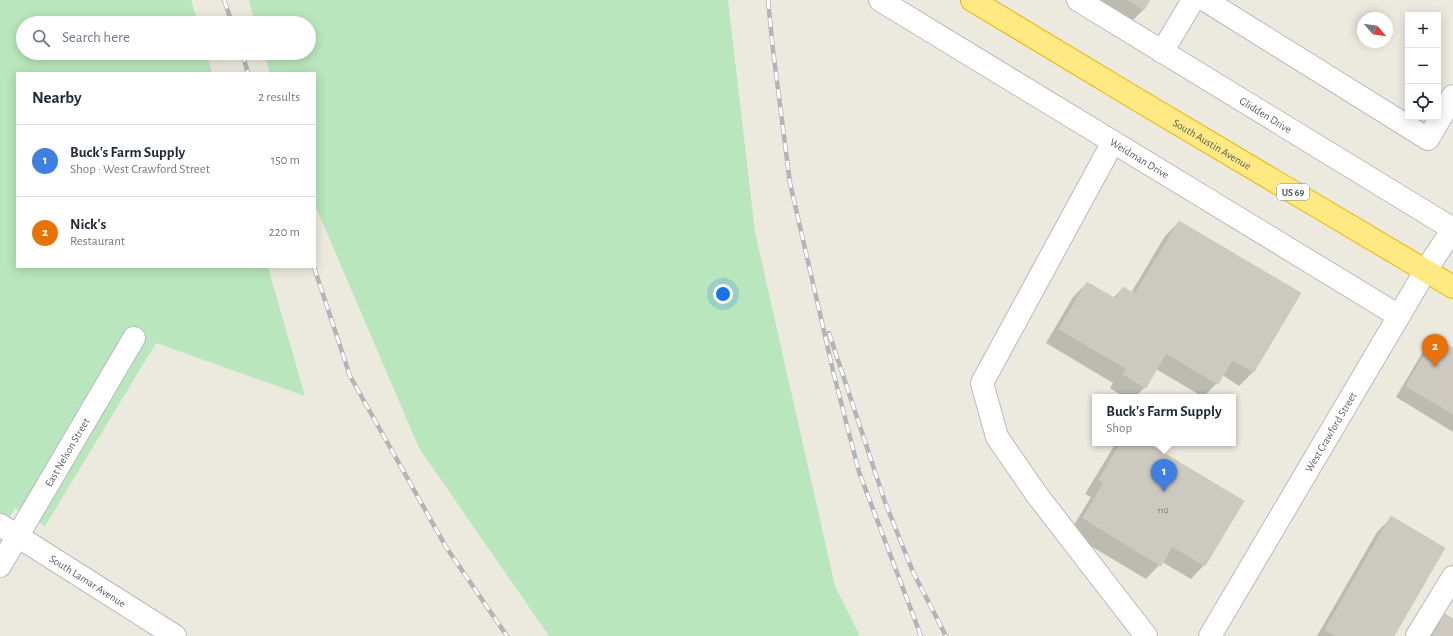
<!DOCTYPE html>
<meta charset="utf-8">
<style>
body{margin:0;font-family:"Alegreya Sans",sans-serif;background:#f6f6f7;color:#1f2937}
.controls{position:absolute;right:12px;top:12px;display:grid;overflow:hidden;border-radius:0px;box-shadow:0 2px 10px #0003}
.controls button{width:36px;height:36px;display:grid;place-items:center;padding:0;border:0;border-bottom:1px solid #e0e1e3;background:#fff;color:#1f2937;font:20px sans-serif}
.compass{position:absolute;left:1357px;top:12px;width:36px;height:36px;border-radius:50%;background:#fff;box-shadow:0 2px 10px #0003;rotate:119deg}
.you{position:absolute;left:723px;top:294px;width:14px;height:14px;margin:-10px;border:3px solid #fff;border-radius:50%;background:#1a73e8;box-shadow:0 0 0 6px #1a73e833}
.badge{display:grid;place-items:center;width:26px;height:26px;border-radius:50%;background:#f33f1e;color:#fff;font-size:13px;font-weight:700}
.pin{position:absolute;translate:-50% -33px;filter:drop-shadow(0 1px 2px #0008)}
.pin::after{content:'';position:absolute;top:21px;width:14px;height:12px;background:inherit;clip-path:polygon(0 0,100% 0,50% 100%)}
.popup{position:absolute;left:1092px;top:394px;width:144px;height:52px;box-sizing:border-box;display:grid;place-content:center;border-radius:0px;background:#fff;filter:drop-shadow(0 1px 3px #0005);font-size:13px;white-space:nowrap;color:#747a83}
.popup b{font-size:15px;color:#1f2937}
.popup::after{content:'';position:absolute;left:50%;top:100%;margin-left:-8px;border:8px solid transparent;border-top-color:#fff}
.list{margin:0;padding:0;list-style:none}
h2{display:flex;justify-content:space-between;align-items:center;height:52px;margin:0;padding:0 16px;font-size:17px}
h2 small{font-size:13px;font-weight:400;color:#747a83}
.list li{display:grid;grid-template-columns:26px 1fr auto;gap:12px;align-items:center;box-sizing:border-box;height:72px;padding:0 16px;border-top:1px solid #e0e1e3}
.list b{display:block;font-size:15px;white-space:nowrap}
.list p{margin:0;font-size:13px;white-space:nowrap;color:#747a83}
.list em{font-size:13px;font-style:normal;color:#747a83}
.icon{flex:none;width:22px;height:22px;fill:none;stroke:currentColor;stroke-width:2;stroke-linecap:round;stroke-linejoin:round}
.map{position:relative;flex:none;width:1453px;height:636px;overflow:hidden}
.search{position:absolute;background:#fff;box-shadow:0 2px 10px #0003;left:16px;top:16px;width:300px;height:44px;display:flex;align-items:center;gap:10px;box-sizing:border-box;padding:0 14px;border-radius:22px;color:#747a83;font-size:15px}
.panel{position:absolute;background:#fff;box-shadow:0 2px 10px #0003;left:16px;top:72px;width:300px;height:196px;border-radius:0px}
.map>svg:first-child{display:block}
.green{fill:#b9e6bc}
.shadow{fill:#0003}
.building{fill:#ccc9c0;stroke:#d1ccbd}
.lines{fill:none;stroke-linecap:round;stroke-linejoin:round}
.minor-casing{stroke:#b7b9bf;stroke-width:24}
.highway-casing{stroke:#ebb400;stroke-width:24}
.minor{stroke:#fff;stroke-width:22}
.highway{stroke:#ffe983;stroke-width:22}
.rail-casing{stroke:#b3b4b4;stroke-width:4.5}
.rail{stroke:#fff;stroke-width:3;stroke-dasharray:9;stroke-linecap:butt}
.labels{text-anchor:middle;stroke-width:3;stroke-linejoin:round;paint-order:stroke}
.number-label{font-size:9px;fill:#757679}
.shield{fill:#fff;stroke:#8a8c90;stroke-width:1}
.shield-label{font-size:10px;font-weight:bold;fill:#585b61}
.street-label{font-size:11px;fill:#585b61;stroke:#fff}
</style>
<div class="map">
<svg width="1453" height="636" viewBox="0 0 1453 636">
<rect width="100%" height="100%" fill="#eceadf"/>
<path class="green" d="M0,0H191L198,23H23V53H206L212,73H17V267H268L305,396L156,343L45,526L15,508L0,534Z
M249,0H728L755,232L835,586L860,636H549L419,448L315,205V73H270L264,53H309V23H255Z"/>
<path class="shadow" d="M1100,0H1149L1144,9L1133,20Z
M1179,222L1299,293L1253,372L1239,386L1222,375L1217,383L1203,397L1156,369L1145,387L1135,397H1124L1110,388L1113,383L1046,343L1073,297L1087,283L1113,298L1123,288L1131,293L1165,236Z
M1435,339L1453,349V432L1396,397L1424,350Z
M1117,443H1145L1204,565L1191,579L1162,562L1146,579L1069,533L1091,497L1085,494L1114,446Z
M1391,518L1393,636H1317L1377,532Z
M1445,616L1453,620V636H1429L1434,627Z"/>
<path class="building" d="M1128,0H1150L1144,10Z
M1179,221L1301,293L1254,372L1232,360L1218,384L1166,353L1146,388L1123,374L1127,369L1059,329L1087,282L1116,299L1123,287L1135,294Z
M1435,337L1453,348V414L1406,386Z
M1121,443H1147L1244,501L1205,566L1172,546L1161,566L1083,518L1104,483L1099,480Z
M1391,516L1445,548L1394,636H1336L1325,630Z
M1445,614L1453,619V636H1432Z"/>
<g class="lines">
<g class="minor-casing">
<g id="minor">
<path id="s1" d="M880,0L1399,316"/>
<path id="s2" d="M1078,0L1453,229"/>
<path d="M1205,0L1428,139L1453,96"/>
<path d="M1162,52L1193,0"/>
<path d="M1113,142L982,383L997,437L1037,495L1146,636"/>
<path id="s3" d="M0,525L175,636"/>
<path id="s4" d="M0,566L134,338"/>
<path id="s5" d="M1210,636L1426,270L1453,229"/>
<path d="M1417,636L1453,577"/>
</g>
</g>
<g class="highway-casing">
<g id="highway">
<path id="s6" d="M972,0L1133,97L1453,287"/>
</g>
</g>
<use href="#minor" class="minor"/>
<use href="#highway" class="highway"/>
<g class="rail-casing">
<path id="rail" d="M224,0L232,23
M768,0L773,50L790,183L834,375L859,472L921,636
M242,53L248,73
M314,267L350,376L446,547L507,636
M829,333L885,502L913,572L946,636"/>
</g>
<use href="#rail" class="rail"/>
</g>
<g class="labels">
<g class="number-label">
<text x="1163" y="513">110</text>
</g>
<rect class="shield" x="1277" y="184" width="32" height="16" rx="3"/>
<g class="shield-label">
<text x="1293" y="196">US 69</text>
</g>
<g class="street-label">
<text dy="4" stroke="none"><textPath href="#s2" startOffset="220">Glidden Drive</textPath></text>
<text dy="4" stroke="none"><textPath href="#s6" startOffset="280">South Austin Avenue</textPath></text>
<text dy="4" stroke="none"><textPath href="#s1" startOffset="304">Weidman Drive</textPath></text>
<text dy="4" stroke="none"><textPath href="#s5" startOffset="237">West Crawford Street</textPath></text>
<text dy="4" stroke="none"><textPath href="#s4" startOffset="132">East Nelson Street</textPath></text>
<text dy="4" stroke="none"><textPath href="#s3" startOffset="104">South Lamar Avenue</textPath></text>
</g>
</g>
</svg>
<div class="controls">
<button>+</button>
<button>−</button>
<button><svg class="icon" aria-label="locate" viewBox="0 0 24 24"><circle cx="12" cy="12" r="6"/><path d="M12 2v4M12 18v4M2 12h4M18 12h4"/></svg></button>
</div>
<svg class="compass" viewBox="-18 -18 36 36"><path d="M0-13l5 13h-10z" fill="#e53935"/><path d="M0 13l5-13h-10z" fill="#747a83"/></svg>
<div class="you"></div>
<div class="pin badge" style="left:1164px;top:492px;background:#3f7fe0">1</div>
<div class="popup"><b>Buck's Farm Supply</b>Shop</div>
<div class="pin badge" style="left:1435px;top:367px;background:#e8710a">2</div>
<div class="search"><svg class="icon" aria-label="search" viewBox="0 0 24 24"><circle cx="10" cy="10" r="6"/><path d="M15 15l6 6"/></svg>Search here</div>
<section class="panel">
<h2>Nearby<small>2 results</small></h2>
<ul class="list">
<li><span class="badge" style="background:#3f7fe0">1</span><div><b>Buck's Farm Supply</b><p>Shop · West Crawford Street</p></div><em>150 m</em></li>
<li><span class="badge" style="background:#e8710a">2</span><div><b>Nick's</b><p>Restaurant</p></div><em>220 m</em></li>
</ul>
</section>
</div>
